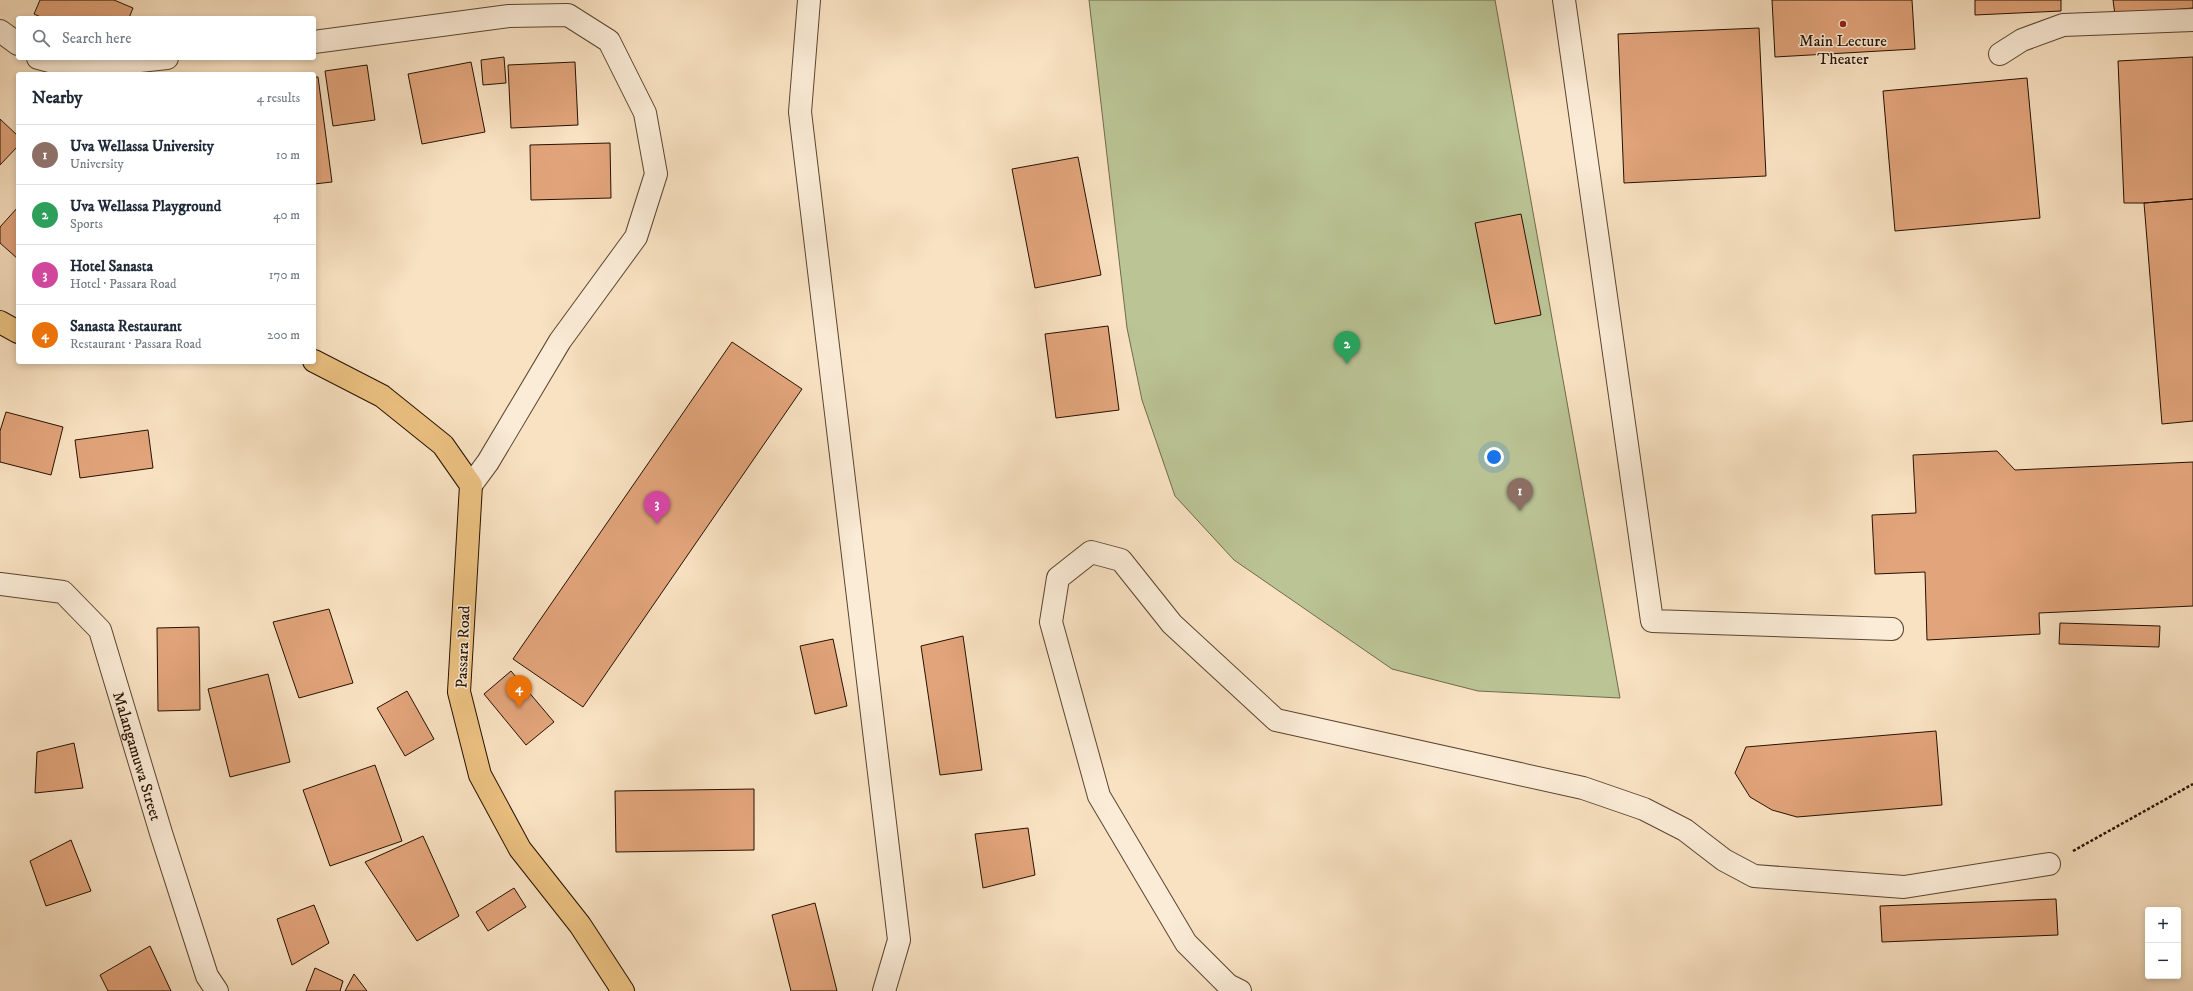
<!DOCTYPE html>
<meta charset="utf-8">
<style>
body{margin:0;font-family:"IM FELL DW Pica",serif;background:#f6f6f7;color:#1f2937}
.controls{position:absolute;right:12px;bottom:12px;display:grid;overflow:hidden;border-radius:4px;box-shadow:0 2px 6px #0003}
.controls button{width:36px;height:36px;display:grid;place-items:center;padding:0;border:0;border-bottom:1px solid #e0e1e3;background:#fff;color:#1f2937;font:20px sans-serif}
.you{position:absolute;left:1494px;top:457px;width:14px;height:14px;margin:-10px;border:3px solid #fff;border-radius:50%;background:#1a73e8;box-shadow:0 0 0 6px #1a73e833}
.badge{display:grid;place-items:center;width:26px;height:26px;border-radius:50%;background:#b45309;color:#fff;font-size:13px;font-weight:700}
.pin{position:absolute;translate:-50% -33px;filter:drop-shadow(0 1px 2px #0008)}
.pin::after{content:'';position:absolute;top:21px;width:14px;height:12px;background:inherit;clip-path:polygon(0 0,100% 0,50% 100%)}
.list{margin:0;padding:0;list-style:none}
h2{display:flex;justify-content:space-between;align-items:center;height:52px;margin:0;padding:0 16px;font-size:17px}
h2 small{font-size:13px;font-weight:400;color:#747a83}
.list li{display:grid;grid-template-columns:26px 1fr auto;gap:12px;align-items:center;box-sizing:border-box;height:60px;padding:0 16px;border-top:1px solid #e0e1e3}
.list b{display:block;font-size:15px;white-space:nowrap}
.list p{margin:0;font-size:13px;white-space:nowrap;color:#747a83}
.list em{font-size:13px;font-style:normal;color:#747a83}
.icon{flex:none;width:22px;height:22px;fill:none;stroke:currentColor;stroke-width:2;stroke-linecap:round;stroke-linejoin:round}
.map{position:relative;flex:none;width:2193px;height:991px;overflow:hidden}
.search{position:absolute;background:#fff;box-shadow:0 2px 6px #0003;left:16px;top:16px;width:300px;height:44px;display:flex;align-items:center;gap:10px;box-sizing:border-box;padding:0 14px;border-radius:4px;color:#747a83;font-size:15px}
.panel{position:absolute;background:#fff;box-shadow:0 2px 6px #0003;left:16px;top:72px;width:300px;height:292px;border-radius:4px}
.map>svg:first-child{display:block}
.green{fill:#bbc495;stroke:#706a4b}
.building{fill:#e2a47b;stroke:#251101}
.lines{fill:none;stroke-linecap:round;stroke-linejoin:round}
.minor-casing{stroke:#5a4531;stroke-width:24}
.highway-casing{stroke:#251101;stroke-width:24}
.path{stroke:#251101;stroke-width:2.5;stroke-dasharray:3 2;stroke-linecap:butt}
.minor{stroke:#fbecd7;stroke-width:22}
.highway{stroke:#ecc181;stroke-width:22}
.poi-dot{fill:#8f2418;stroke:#fbecd7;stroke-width:1.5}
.labels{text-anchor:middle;stroke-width:3;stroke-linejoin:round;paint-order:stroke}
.poi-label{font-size:16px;fill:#251101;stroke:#fbecd7}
.street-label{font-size:16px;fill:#251101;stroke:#fbecd7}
</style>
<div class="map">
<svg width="2193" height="991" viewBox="0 0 2193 991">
<rect width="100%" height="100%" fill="#f9e2c2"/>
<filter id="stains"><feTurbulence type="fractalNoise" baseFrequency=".005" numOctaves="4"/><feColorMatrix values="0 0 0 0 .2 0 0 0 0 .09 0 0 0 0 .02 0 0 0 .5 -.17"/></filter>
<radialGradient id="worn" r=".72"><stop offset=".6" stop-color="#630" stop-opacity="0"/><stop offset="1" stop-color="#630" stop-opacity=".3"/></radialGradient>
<path class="green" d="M1089,0H1495L1620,698L1478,691L1392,669L1234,560L1175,496L1142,400L1127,328Z"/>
<path class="building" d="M40,0H114L133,8L129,18H43L34,14Z
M1772,0H1912L1915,49L1775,57Z
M1975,0H2061V11L1975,15Z
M2113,0H2193V8L2115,15Z
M1759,28L1766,176L1624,183L1618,34Z
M504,57L506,83L483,85L481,60Z
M2193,57V199L2144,203H2124L2118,61Z
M471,62L485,132L422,144L408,74Z
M575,62L578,125L511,128L508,65Z
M367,65L375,120L333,126L325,71Z
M314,77H318L332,182L314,184Z
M2027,78L2040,218L1895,231L1883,91Z
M0,119L18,136V146L0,165Z
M610,143L611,198L531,200L530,145Z
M1078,157L1101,275L1035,288L1012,169Z
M2193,199V421L2162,424L2144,203Z
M18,207V259L0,243V227Z
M1521,214L1541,315L1495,324L1475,223Z
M1108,326L1119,410L1056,418L1045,334Z
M732,342L802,389L583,707L513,659Z
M6,412L63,427L51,475L0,462V431Z
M148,430L153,468L80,478L75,440Z
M1997,451L2015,470L2193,462V606L2039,613L2040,634L1927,640L1925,572L1875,574L1872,515L1916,513L1913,455Z
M329,609L353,683L299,698L273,622Z
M2060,623L2160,626L2159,647L2059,644Z
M199,627L200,710L158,711L157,628Z
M963,636L982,770L940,775L921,646Z
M833,639L847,706L815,714L800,646Z
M511,671L554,722L526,745L484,694Z
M268,674L290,762L230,777L208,689Z
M407,691L434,739L405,756L377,708Z
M1936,731L1942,805L1797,817L1772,810L1750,797L1735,773L1746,747Z
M74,743L83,788L35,793L37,752Z
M375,765L402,841L330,866L303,790Z
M754,789V850L616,852L615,791Z
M1028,828L1035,875L983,888L975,834Z
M423,836L459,916L417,941L365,862Z
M71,840L91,891L46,906L30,861Z
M514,888L526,907L488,931L476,912Z
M2056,899L2058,935L1882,942L1880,906Z
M815,903L837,991H791L772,915Z
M314,905L329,943L292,965L277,919Z
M150,946L171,991H108L100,975Z
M315,968L343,981L340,991H306Z
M354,974L367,991H345Z"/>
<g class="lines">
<g class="minor-casing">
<g id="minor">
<path d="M809,0L800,112L899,940L884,991"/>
<path d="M1564,0L1652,621L1892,629"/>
<path d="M0,31L18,44"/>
<path d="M314,42L509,16L568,15L609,41L645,113L656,174L636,237L560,341L488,462L471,485"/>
<path d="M2000,54L2022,40L2063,25L2193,20"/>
<path d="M38,58L75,68L167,58"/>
<path id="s1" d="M0,584L63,592L100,630L161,833L207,976L217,991"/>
<path d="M1240,991L1228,985L1186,943L1099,796L1051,622L1058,578L1091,552L1121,560L1172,624L1276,720L1583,788L1644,809L1685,830L1724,860L1754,876L1904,887L2049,864"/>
</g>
</g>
<g class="highway-casing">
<path id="highway" d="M0,322L18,332
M314,361L382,396L443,445L471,485L459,692L480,775L520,849L580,925L623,991"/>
</g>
<path class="path" d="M2073,851L2193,784"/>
<use href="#minor" class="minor"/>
<use href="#highway" class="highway"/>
</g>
<circle class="poi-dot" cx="1843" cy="24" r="4"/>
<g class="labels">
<g class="poi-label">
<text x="1843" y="46">Main Lecture<tspan x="1843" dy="18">Theater</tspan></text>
</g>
<g class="street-label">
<text transform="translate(462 647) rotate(-88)" y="6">Passara Road</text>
<text dy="6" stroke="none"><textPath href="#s1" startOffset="248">Malangamuwa Street</textPath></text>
</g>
</g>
<rect width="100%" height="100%" filter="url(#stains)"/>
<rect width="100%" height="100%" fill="url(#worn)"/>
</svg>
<div class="controls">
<button>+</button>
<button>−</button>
</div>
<div class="you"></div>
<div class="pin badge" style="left:1520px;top:511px;background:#8d6e63">1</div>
<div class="pin badge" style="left:1347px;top:364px;background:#2e9e5b">2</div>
<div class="pin badge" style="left:657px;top:524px;background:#d1479c">3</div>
<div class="pin badge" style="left:519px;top:708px;background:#e8710a">4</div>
<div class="search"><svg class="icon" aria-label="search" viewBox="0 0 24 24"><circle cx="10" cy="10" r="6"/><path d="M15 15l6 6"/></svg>Search here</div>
<section class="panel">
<h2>Nearby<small>4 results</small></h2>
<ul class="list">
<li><span class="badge" style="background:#8d6e63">1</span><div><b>Uva Wellassa University</b><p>University</p></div><em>10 m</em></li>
<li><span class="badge" style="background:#2e9e5b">2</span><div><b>Uva Wellassa Playground</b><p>Sports</p></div><em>40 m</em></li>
<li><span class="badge" style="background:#d1479c">3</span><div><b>Hotel Sanasta</b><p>Hotel · Passara Road</p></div><em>170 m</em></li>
<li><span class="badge" style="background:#e8710a">4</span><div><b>Sanasta Restaurant</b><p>Restaurant · Passara Road</p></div><em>200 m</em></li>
</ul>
</section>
</div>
